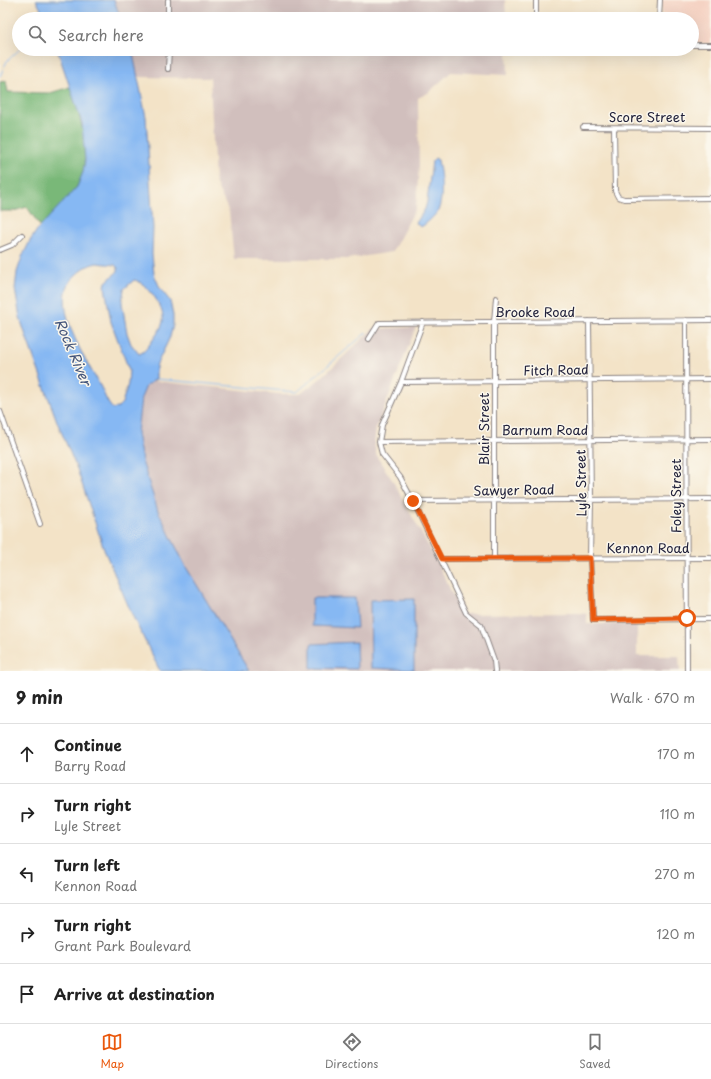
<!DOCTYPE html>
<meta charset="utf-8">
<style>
body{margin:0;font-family:"Playpen Sans",sans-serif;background:#f2f2f2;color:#222}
.stop{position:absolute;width:12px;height:12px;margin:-9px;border:3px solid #ea580c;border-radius:50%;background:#fff}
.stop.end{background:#ea580c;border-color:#fff;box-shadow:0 1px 4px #0008}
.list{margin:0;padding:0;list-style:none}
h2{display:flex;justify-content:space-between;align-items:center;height:52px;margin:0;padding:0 16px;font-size:17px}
h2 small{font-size:13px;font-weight:400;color:#767676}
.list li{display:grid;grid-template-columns:26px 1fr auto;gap:12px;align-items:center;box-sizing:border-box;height:60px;padding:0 16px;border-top:1px solid #e0e0e0}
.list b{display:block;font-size:15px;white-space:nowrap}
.list p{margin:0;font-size:13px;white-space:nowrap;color:#767676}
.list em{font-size:13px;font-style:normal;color:#767676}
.icon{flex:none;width:22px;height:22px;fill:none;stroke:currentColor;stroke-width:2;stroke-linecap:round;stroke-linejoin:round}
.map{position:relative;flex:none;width:711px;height:671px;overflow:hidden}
.search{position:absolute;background:#fff;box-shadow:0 4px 16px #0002;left:12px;right:12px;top:12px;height:44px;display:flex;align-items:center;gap:10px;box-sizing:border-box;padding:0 14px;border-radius:22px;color:#767676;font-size:15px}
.sheet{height:352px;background:#fff}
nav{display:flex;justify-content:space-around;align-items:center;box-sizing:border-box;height:56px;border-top:1px solid #e0e0e0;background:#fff;font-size:11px;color:#767676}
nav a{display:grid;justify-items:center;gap:2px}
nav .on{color:#ea580c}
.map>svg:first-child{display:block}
.built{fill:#f5d2c2}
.industrial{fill:#d1bfbd}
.forest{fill:#79b878;stroke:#4e6d5a}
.water{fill:#86b8f3;stroke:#546d97;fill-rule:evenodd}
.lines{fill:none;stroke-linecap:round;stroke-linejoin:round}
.stream{stroke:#86b8f3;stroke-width:1}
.street-casing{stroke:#8a8281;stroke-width:6}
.street{stroke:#fff;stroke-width:4}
.route{stroke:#ea580c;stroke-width:5}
.labels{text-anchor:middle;stroke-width:3;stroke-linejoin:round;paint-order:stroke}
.street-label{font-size:13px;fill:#22223b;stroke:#fbf7ec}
.water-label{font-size:14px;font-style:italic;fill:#45567b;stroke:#fbf7ec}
</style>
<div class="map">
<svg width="711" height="671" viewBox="0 0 711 671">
<rect width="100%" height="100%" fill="#fbf7ec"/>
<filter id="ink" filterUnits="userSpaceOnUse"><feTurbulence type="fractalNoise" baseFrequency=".025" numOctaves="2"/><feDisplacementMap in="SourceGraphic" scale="8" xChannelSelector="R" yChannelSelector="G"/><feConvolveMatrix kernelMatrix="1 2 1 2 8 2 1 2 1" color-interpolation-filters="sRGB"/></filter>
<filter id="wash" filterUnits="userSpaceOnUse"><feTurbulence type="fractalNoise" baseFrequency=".012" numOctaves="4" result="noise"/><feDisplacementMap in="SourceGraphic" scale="16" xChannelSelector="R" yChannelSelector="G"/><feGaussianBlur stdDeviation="0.9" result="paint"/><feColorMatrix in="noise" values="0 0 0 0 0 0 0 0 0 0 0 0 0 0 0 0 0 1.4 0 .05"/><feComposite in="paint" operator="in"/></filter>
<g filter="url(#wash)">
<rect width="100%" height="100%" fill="#f3e3c7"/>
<path class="built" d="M662,0H711V43H692V19H662Z"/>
<path class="industrial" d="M114,0H505L506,19H121Z
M132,49H507L508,75L451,72L428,93L418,98L419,165L416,208L392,252L347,259H234L229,212L215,182L210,78L138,77Z
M416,327L376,428L374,444L377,457L391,478L434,556L462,614L578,613L587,614V624H637V656H679L680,671H249L186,567L158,511L142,461L137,433L141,398L146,386L154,381L278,394H300L320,379L373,329Z"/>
<path class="forest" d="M6,81L8,92L50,93L70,87C80,114 95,162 76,188C66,202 52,214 40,226L27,207L14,211H0V82Z"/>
<path class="water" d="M36,0H114L121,19H46Z
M57,49H132L146,117L153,228L152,254L154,274L160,288L170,301L173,315V325L170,337L156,366V379L146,386L141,398L137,433L142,461L158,511L186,567L249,671H160L134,619L105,552L77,469L58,424L27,339L20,318L15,289L17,272L22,257L30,241L37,230L77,187L83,172L85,160L82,123ZM97,263L115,265L118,268V271L106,282L105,287L111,322L129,370L128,384L122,403L117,408L113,409C105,401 104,391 98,382C85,359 53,308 70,282C71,279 74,277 76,275C83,268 88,265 97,263ZM134,280C147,282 165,308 163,321C162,328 156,335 152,341C149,345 145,352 139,354L131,344L127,333L122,303L124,289Z
M435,158L438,160C441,175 444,196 438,211C436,214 433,217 430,220C426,223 424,226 420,227L416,223L425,209L427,202L432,161Z
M312,598H355L357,628L312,626Z
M414,599V670L371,668L370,600Z
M356,642L357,669L311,668V644Z"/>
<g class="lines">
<path class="stream" d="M0,76L7,61L20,49
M156,379L297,392L366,333"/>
</g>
</g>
<g filter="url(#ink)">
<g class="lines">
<g class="street-casing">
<path id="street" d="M168,0V19
M536,0V19
M659,19L660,0
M692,45H711
M168,69L169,49
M583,127L711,128
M614,128L615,191L618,197L624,199L711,198
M0,250L12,245L22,235
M686,320L687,671
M589,321L591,500L590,558L593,620L711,619
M423,322L401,382L382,425L379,442L382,454L400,477L413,501L466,613L481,625L494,661L495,671
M369,339L379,323L711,320
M401,382L711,379
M0,411L40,524
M379,442L711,439
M413,501L711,499
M442,559L711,558
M494,559V322L496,298"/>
</g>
<use href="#street" class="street"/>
</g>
</g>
<g class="lines" filter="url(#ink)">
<path class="route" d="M413,501L442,559L590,558L593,620L687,618"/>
</g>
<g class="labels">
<g class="street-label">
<text x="647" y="122">Score Street</text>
<text x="535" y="317">Brooke Road</text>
<text transform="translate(556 370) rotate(-1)" y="5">Fitch Road</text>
<text transform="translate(484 429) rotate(-90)" y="5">Blair Street</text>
<text x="545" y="435">Barnum Road</text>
<text transform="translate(581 483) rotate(-91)" y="5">Lyle Street</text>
<text transform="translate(514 490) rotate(-1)" y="5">Sawyer Road</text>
<text transform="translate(676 496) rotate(-90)" y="5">Foley Street</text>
<text x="648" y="553">Kennon Road</text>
</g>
<g class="water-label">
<text transform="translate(73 352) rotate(67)" y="5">Rock River</text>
</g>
</g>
</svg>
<div class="stop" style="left:687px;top:618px"></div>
<div class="stop end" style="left:413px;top:501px"></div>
<div class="search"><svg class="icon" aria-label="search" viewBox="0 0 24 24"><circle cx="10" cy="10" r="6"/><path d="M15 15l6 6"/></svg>Search here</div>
</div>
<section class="sheet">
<h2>9 min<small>Walk · 670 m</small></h2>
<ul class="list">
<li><svg class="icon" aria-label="ahead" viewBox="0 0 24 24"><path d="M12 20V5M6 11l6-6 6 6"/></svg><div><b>Continue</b><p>Barry Road</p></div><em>170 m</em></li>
<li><svg class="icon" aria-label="right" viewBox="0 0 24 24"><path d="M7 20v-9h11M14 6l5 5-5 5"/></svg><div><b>Turn right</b><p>Lyle Street</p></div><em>110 m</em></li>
<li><svg class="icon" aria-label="left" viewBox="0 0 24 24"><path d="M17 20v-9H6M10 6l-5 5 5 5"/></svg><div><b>Turn left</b><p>Kennon Road</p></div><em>270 m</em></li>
<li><svg class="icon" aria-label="right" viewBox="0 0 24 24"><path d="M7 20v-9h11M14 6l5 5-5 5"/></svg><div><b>Turn right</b><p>Grant Park Boulevard</p></div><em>120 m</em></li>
<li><svg class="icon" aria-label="arrive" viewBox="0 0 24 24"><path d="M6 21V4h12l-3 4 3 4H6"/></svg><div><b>Arrive at destination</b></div></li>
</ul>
</section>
<nav>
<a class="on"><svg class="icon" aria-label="map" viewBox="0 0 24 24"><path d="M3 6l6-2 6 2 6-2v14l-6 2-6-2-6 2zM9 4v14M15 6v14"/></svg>Map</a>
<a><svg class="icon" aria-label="directions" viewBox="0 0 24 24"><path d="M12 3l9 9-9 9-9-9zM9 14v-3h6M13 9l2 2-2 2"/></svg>Directions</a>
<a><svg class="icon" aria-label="saved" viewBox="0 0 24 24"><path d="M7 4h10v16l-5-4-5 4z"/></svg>Saved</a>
</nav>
